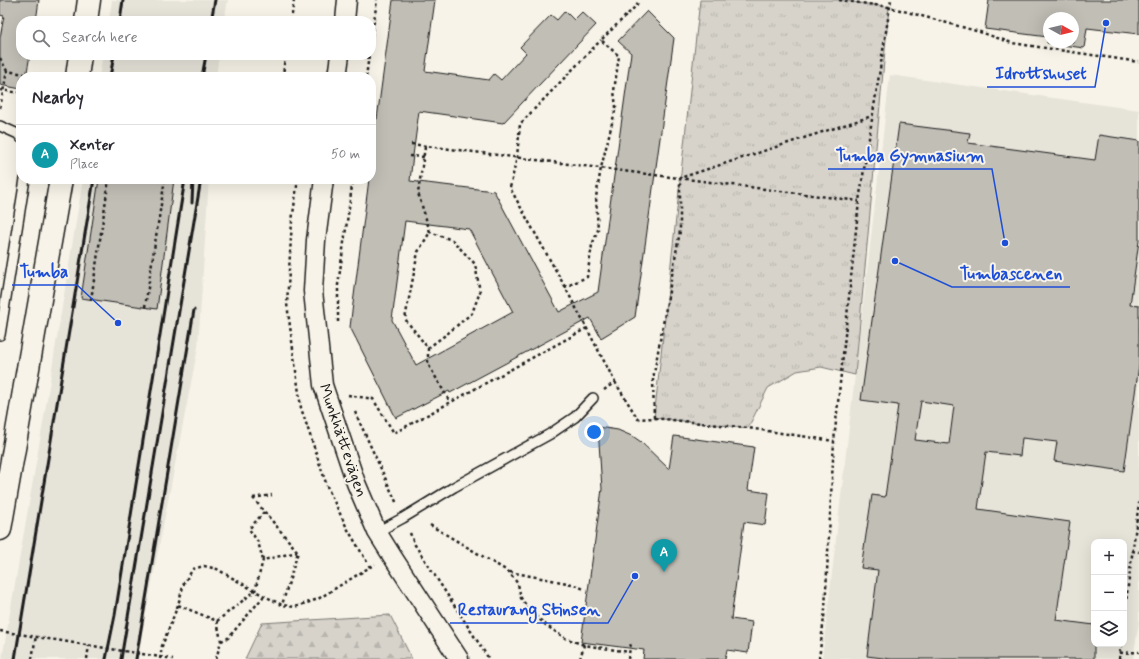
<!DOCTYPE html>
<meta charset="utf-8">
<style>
body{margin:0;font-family:Mynerve,sans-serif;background:#f2f2f3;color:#2b2b33}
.controls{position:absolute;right:12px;bottom:12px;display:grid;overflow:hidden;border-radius:8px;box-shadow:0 4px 16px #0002}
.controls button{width:36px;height:36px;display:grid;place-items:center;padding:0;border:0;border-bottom:1px solid #e1e1e2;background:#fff;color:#2b2b33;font:20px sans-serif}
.compass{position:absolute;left:1043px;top:12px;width:36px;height:36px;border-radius:50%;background:#fff;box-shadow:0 4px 16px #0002;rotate:98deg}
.you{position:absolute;left:594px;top:432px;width:14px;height:14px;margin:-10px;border:3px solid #fff;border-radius:50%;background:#1a73e8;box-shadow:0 0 0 6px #1a73e833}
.badge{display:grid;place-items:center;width:26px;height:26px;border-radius:50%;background:#d1495b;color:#fff;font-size:13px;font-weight:700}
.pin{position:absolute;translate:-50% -33px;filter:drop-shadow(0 1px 2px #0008)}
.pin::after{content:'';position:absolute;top:21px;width:14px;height:12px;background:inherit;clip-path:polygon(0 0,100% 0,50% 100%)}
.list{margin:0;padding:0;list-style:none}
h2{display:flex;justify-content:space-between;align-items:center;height:52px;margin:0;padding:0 16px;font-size:17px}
h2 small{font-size:13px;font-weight:400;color:#7c7c81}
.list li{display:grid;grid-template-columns:26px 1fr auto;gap:12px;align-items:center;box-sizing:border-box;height:60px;padding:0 16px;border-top:1px solid #e1e1e2}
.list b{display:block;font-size:15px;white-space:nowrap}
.list p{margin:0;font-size:13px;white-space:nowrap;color:#7c7c81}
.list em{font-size:13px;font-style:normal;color:#7c7c81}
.icon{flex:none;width:22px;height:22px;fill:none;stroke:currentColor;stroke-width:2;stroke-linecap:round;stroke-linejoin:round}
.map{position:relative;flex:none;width:1139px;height:659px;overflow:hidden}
.search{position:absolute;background:#fff;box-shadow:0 4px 16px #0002;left:16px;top:16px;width:360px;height:44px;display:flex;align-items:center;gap:10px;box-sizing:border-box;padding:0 14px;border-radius:16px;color:#7c7c81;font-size:15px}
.panel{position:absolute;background:#fff;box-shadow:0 4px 16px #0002;left:16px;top:72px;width:360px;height:112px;border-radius:16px}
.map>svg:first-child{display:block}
.built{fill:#e6e3d9;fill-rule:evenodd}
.forest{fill:url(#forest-firs);stroke:#7a7874}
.park{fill:url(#park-tufts);stroke:#7a7874}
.building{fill:#c0beb5;stroke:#1c1c1c;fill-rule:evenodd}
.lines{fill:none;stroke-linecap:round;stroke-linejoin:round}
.service-casing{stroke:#1c1c1c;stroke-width:12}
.minor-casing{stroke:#1c1c1c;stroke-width:21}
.secondary-casing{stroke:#1c1c1c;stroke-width:25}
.path{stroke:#1c1c1c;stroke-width:2.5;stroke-dasharray:3 3;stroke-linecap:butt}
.service{stroke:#f7f3e8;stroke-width:9}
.minor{stroke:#f7f3e8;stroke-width:18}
.secondary{stroke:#f7f3e8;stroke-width:22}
.rail{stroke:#1c1c1c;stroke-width:3}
.path-bridge{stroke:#1c1c1c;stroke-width:2.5;stroke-dasharray:3 3;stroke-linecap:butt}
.labels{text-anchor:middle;stroke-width:4;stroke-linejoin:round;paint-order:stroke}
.street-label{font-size:16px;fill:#1c1c1c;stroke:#f7f3e8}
.leader{fill:none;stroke:#1d4ed8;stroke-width:1.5}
.callout-dot{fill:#1d4ed8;stroke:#f7f3e8;stroke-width:1.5}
.callout-label{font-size:17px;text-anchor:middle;font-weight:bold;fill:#1d4ed8;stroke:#f7f3e8;stroke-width:4;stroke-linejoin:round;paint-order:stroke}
</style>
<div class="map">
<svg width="1139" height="659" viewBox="0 0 1139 659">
<defs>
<pattern id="forest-firs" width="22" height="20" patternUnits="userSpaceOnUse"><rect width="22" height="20" fill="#d7d3cb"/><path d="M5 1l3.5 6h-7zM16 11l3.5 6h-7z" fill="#b8b5ae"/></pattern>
<pattern id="park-tufts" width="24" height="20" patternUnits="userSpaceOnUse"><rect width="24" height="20" fill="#d7d3cb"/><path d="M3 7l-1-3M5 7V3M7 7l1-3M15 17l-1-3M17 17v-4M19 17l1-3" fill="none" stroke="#b8b5ae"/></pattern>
</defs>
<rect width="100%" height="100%" fill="#f7f3e8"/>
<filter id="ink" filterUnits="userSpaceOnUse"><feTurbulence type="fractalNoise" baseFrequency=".025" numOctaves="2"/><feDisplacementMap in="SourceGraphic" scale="8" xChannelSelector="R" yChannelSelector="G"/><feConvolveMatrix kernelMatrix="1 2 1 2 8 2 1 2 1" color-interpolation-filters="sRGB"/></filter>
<g filter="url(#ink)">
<path class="built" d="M112,0H228L224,21H109Z
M103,55H219L216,77H99Z
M890,75L1139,110V622L1133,659H822ZM1094,542H1124V644H1094Z
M83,179H209L198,347L137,659H2L44,417Z"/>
<path class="forest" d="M390,615L412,659H245L262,623Z"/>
<path class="park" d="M700,0H839L889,7L855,375L821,367L797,371L768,388L748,428L654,418Z"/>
<path class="building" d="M0,0H39L36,21H21V55H30L26,77H21V89L0,85V38L4,16L0,15Z
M393,0H435L425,71L489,80L494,74L501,80L526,53L520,47L551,15L557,20L565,11L574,20L582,12L596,25L503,123L419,111L412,163L410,181L494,191L559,312L598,292L631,53L618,41L647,11L674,38L635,317L601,338L590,318L450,393L449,391L396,418L350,327L369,179H371V130L372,120L377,119ZM405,221L469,229L513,312L416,365L392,320Z
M989,0H1139V34L1087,28L1084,48L1047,43L1048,37L985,29ZM1049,18H1073V42H1049Z
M899,124L970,133L968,143L1095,160L1099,135L1139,141V241L1130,305L1139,306V365L1124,471L1054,461L1057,442L1022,438L1020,456L986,452L978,509L1070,522L1056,620L1094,625V659H891L867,656L878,570L861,568L872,495L885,497L898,405L861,400ZM921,401L954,406L949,444L915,440Z
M99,179H174L157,309L81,298Z
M598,427L618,430L634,437L641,442L669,469L674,436L754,447L748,490L769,493L765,525L744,522L731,619L752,622L748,653L727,650L725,659H643L644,650L581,642L602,489Z"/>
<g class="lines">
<g class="service-casing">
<path id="service" d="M0,126L18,134L21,138
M0,335L25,179
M377,532L403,518L454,487L550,434L575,417L593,398"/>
</g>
<g class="minor-casing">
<path id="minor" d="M345,21L347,0
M337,77L340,55
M324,179L316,240L313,291L323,385L356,483L377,532L392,556L459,659"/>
</g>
<g class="secondary-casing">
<path id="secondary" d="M86,21L89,0
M77,77L80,55
M0,529L61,179"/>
</g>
<path class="path" d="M839,0L889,7L980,32L1012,43L1139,62
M291,21L294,0
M371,42L377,0
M0,58L7,71
M283,77L285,55
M366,77L369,55
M0,90L21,93
M411,144L859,201
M425,147L418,193L430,232L418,252L405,319L428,348V364L450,402
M371,151L374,152
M409,156L424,157
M298,179L292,221L287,304L301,408L328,489L347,528L370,567
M565,287L510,188L517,157L520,124L601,40
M91,300L109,179
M145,307L165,179
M338,322V285L353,179
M428,348L448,333L472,313L480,292L475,264L452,240L430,232
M615,382L638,419L654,418L748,428L834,441
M604,390L615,382L565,287L587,277L592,245L598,230L596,197L601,168L616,107L614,91L619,56L601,40L636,6L639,0
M348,395L373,399L394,433L587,328
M355,412L397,504
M654,418L653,379L680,231V178L872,116
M253,498L298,552L282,605
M253,498L272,495
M264,512L249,529L258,542L263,560L297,552
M430,525L509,572L518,584L521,598L530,611L547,626L565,638L584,645
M410,533L415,545L489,659
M1132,551L1139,552
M510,572L572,584L584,589
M1124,617L1139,502
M217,621L255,591L263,560
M221,641L228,638L264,596
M1120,653L1139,652
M32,659L36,636
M87,659L89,645
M160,659L162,646L178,605
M216,659L221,641L217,621L178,605L184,583L193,569L204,566L217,569L255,591L282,605L295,607L318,599L375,564
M580,659L584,645L629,652
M628,659L631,643
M819,659L825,609L834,441L859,201L891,0
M1119,659L1121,644"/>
<use href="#service" class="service"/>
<use href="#minor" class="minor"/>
<use href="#secondary" class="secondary"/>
<path class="rail" d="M120,21L123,0
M211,21L215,0
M110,77L114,55
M202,77L206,55
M192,203L193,179
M15,659L94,179
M106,659L115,615L185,179
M121,659L201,179
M136,659L194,310"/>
<path class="path-bridge" d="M0,108L7,71L41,77
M0,631L173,659"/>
</g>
</g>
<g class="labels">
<g class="street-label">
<text transform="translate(344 440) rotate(71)" y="6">Munkhättevägen</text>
</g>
</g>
<path class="leader" d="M1106 23L1095 87H987M1005 243L992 169H828M118 323L77 285H12M895 261L952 287H1070M635 576L608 623H450"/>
<g class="callout-dot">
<circle cx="1106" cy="23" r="4"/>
<circle cx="1005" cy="243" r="4"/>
<circle cx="118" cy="323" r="4"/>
<circle cx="895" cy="261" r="4"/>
<circle cx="635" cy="576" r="4"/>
</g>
<g class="callout-label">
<text x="1041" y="79">Idrottshuset</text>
<text x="910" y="161">Tumba Gymnasium</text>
<text x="44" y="277">Tumba</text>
<text x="1011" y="279">Tumbascenen</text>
<text x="529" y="615">Restaurang Stinsen</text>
</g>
</svg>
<div class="controls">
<button>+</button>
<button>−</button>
<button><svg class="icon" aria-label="layers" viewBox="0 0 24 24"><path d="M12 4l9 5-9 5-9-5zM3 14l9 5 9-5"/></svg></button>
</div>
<svg class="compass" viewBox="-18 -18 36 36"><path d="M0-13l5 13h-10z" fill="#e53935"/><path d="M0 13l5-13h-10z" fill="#7c7c81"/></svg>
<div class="you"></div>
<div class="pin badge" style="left:664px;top:572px;background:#0f9aa8">A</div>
<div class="search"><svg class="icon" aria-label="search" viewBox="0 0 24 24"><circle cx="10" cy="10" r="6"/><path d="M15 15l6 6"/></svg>Search here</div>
<section class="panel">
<h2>Nearby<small></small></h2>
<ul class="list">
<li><span class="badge" style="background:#0f9aa8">A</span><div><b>Xenter</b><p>Place</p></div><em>50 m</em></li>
</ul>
</section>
</div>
